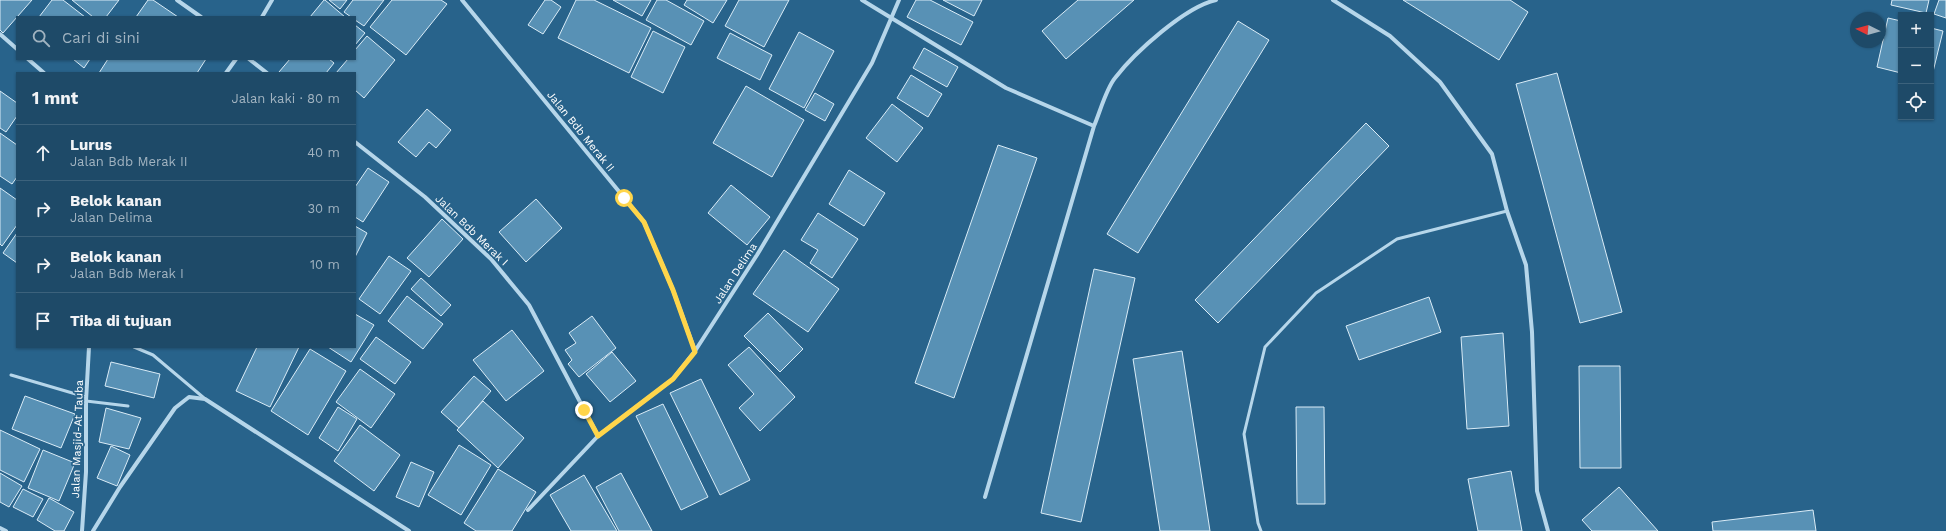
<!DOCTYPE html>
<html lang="id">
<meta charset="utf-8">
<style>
body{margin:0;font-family:"Work Sans",sans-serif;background:#26516e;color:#f1f3f6}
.controls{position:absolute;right:12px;top:12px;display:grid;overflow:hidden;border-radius:0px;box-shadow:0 1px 3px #0004}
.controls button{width:36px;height:36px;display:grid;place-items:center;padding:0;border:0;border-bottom:1px solid #3c627c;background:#1e4a68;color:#f1f3f6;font:20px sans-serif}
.compass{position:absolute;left:1850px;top:12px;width:36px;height:36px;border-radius:50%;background:#1e4a68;box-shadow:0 1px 3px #0004;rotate:275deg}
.stop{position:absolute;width:12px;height:12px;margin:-9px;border:3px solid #ffd54a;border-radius:50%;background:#fff}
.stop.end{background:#ffd54a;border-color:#fff;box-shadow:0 1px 4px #0008}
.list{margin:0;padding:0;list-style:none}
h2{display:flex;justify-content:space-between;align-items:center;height:52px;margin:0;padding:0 16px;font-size:17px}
h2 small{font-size:13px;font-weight:400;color:#a1b3c0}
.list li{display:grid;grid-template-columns:26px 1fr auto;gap:12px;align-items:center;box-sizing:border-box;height:56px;padding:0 16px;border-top:1px solid #3c627c}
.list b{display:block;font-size:15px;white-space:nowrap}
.list p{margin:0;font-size:13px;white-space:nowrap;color:#a1b3c0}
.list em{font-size:13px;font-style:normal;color:#a1b3c0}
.icon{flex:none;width:22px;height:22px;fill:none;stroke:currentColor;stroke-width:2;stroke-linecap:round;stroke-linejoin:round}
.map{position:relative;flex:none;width:1946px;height:531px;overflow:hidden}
.search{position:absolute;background:#1e4a68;box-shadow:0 1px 3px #0004;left:16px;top:16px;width:340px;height:44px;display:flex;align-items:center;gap:10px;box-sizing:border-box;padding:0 14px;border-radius:0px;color:#a1b3c0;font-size:15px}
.panel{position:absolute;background:#1e4a68;box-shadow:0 1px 3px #0004;left:16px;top:72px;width:340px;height:276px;border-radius:0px}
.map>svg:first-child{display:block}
.building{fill:#5891b5;stroke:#daecf7}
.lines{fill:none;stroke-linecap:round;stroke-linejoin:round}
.lane{stroke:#b6d6ea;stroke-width:3}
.street{stroke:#b6d6ea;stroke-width:4}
.route{stroke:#ffd54a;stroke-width:5}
.labels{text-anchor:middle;stroke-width:3.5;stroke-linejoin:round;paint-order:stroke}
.street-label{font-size:11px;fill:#fff;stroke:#28638b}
</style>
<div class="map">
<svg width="1946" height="531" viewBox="0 0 1946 531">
<rect width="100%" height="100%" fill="#28638b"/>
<path class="building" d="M0,0H32L3,33L0,30Z
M52,0H63L85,17H39Z
M72,0H119L106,17H93Z
M148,0H153L178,17H136Z
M324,0H325L345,17H310Z
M329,0H347L340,9Z
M353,0H384L364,26L355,20V17H351L344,12Z
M392,0H441L447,4L406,55L370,27Z
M545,0H551L561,7L543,34L528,25Z
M576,0H594L651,28L629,73L558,38Z
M613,0H651L642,16Z
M657,0H666L704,21L691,45L646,20Z
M687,0H727L713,23L684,5Z
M739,0H789L764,47L725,26Z
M916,0H930L973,22L961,45L907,17Z
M943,0H982L974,16Z
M1078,0H1134L1066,59L1042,31Z
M1403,0H1510L1528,12L1499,60Z
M1892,0H1929L1926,13L1891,5Z
M1939,0H1946V18L1934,14Z
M1888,18L1901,21V73L1877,67Z
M1238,21L1269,40L1138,253L1107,234Z
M355,25L365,33L355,45Z
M1931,28L1943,31L1931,80Z
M653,31L685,47L663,93L631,77Z
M799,32L834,51L804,108L769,89Z
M730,33L772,55L760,80L717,58Z
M367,36L395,60L364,98L355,90V73H336L348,59H355V50Z
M924,48L958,67L947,87L913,68Z
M73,59H90L84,68Z
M108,59H206L197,73H99Z
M290,59H329L334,63L326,73H280L279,72Z
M1557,73L1622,312L1580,323L1516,84Z
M911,75L942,94L928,117L897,98Z
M746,86L804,120L772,177L713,143Z
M0,91L17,103V116L6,132L0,128Z
M815,93L834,104L825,121L805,110Z
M892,104L923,128L897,162L866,138Z
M427,109L451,130L436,148L429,142L416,157L398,142Z
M1366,123L1389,146L1218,323L1195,300Z
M0,133L17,145V177L12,184L0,176Z
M998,145L1037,158L954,398L915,383Z
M368,168L389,182L363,222L355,217V187Z
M849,170L885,193L864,226L829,204Z
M731,185L770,217L747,245L708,213Z
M0,188L17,200V225L2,246L0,244Z
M536,199L562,228L526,262L499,232Z
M818,213L858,239L832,278L810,263L818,250L801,240Z
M442,219L463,239L429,277L407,258Z
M355,226L367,233L355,257Z
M17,233V263L3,253Z
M784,250L839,289L808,332L753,294Z
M389,256L411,271L380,314L359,299Z
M1094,269L1135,278L1081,522L1041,513Z
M421,278L451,305L441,316L411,289Z
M407,296L443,324L423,349L388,321Z
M1429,297L1441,332L1359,360L1346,326Z
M768,313L803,349L780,372L744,336Z
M355,314L374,325L351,362L328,347H355Z
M592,316L616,348L579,377L568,364L572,360L565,350L576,343L569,333Z
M512,330L544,371L506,401L473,360Z
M1503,333L1509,426L1467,429L1461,337Z
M376,337L411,362L395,384L360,359Z
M257,347H299L270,407L236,391Z
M749,347L795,397L760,431L739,408L754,394L728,365Z
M310,349L346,371L308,435L271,411Z
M1182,351L1210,531H1160L1133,359Z
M612,352L636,381L610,402L586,374Z
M111,362L160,374L154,398L105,386Z
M1579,366H1620L1621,468H1580Z
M360,369L395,394L371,428L336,402Z
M474,376L491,391L459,428L441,412Z
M701,379L750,480L720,495L670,393Z
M25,396L75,414L61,448L12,429Z
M483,401L524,438L498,468L457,430Z
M663,404L708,497L681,510L636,416Z
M338,407L357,419L338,451L319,438Z
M1296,407H1324L1325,504H1297Z
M106,408L141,418L129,449L99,442Z
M360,425L400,455L374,491L334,461Z
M0,430L40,449L24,482L0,470Z
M459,445L491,465L461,515L428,495Z
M111,446L130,455L117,486L97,478Z
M43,450L75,463L59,501L28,488Z
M411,462L434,472L419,507L396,497Z
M498,469L536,492L512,531H476L464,523Z
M1511,471L1522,531H1478L1468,479Z
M0,473L22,486L9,507L0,502Z
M621,473L652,531H619L596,487Z
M584,475L617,531H571L550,495Z
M1619,487L1658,531H1592L1582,520Z
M23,489L43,499L33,517L13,507Z
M49,498L74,512L64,531H55L37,520Z
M1813,510L1816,531H1713L1712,522Z"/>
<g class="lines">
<path class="lane" d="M134,347L153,355L204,398
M11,375L86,397
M86,401L128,406
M1261,531L1258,523L1244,434L1265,347L1316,293L1397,239L1507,211"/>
<path class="street" d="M177,0L201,17
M462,0L644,222L673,290L695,351
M862,0L1006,88L1094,126L985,497
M1333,0L1390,36L1440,82L1492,154L1507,211L1526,265L1532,332L1537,491L1548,531
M262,17L272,0
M0,34L17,49
M28,59L44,73
M249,59L267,73
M226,73L236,59
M1094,126C1100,112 1106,89 1115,78C1135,52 1185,7 1216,0
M355,142L425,197L491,259L529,305L598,436
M528,510L598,436L673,379L695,351L757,255L872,63L899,0
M0,528L6,531
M82,531L86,472V401L89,347
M93,531L120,487L175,408L189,397L205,399L409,531"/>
</g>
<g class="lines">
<path class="route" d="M584,410L598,436L673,379L695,352L673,290L644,222L624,198"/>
</g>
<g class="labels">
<g class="street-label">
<text transform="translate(581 131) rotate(51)" y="4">Jalan Bdb Merak II</text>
<text transform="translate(472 230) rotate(44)" y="4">Jalan Bdb Merak I</text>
<text transform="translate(735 273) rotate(-57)" y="4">Jalan Delima</text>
<text transform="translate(77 439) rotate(-88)" y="4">Jalan Masjid-At Tauba</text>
</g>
</g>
</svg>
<div class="controls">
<button>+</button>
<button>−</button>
<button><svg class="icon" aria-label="locate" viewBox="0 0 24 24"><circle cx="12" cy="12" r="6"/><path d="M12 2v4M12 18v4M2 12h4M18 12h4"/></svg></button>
</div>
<svg class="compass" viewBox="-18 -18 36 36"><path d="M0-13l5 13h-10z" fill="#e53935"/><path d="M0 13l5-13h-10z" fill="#a1b3c0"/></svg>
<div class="stop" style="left:624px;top:198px"></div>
<div class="stop end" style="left:584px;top:410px"></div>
<div class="search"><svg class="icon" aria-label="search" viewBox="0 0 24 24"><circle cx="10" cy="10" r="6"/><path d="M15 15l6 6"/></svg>Cari di sini</div>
<section class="panel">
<h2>1 mnt<small>Jalan kaki · 80 m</small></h2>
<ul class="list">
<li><svg class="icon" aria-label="ahead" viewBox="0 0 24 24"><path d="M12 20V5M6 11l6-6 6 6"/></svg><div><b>Lurus</b><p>Jalan Bdb Merak II</p></div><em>40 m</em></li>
<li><svg class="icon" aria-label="right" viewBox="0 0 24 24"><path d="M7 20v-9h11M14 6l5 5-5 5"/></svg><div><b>Belok kanan</b><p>Jalan Delima</p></div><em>30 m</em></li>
<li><svg class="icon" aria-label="right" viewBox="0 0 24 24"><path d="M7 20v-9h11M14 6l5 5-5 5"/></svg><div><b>Belok kanan</b><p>Jalan Bdb Merak I</p></div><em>10 m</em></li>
<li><svg class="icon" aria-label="arrive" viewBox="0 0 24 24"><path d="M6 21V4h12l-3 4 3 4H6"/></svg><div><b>Tiba di tujuan</b></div></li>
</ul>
</section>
</div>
